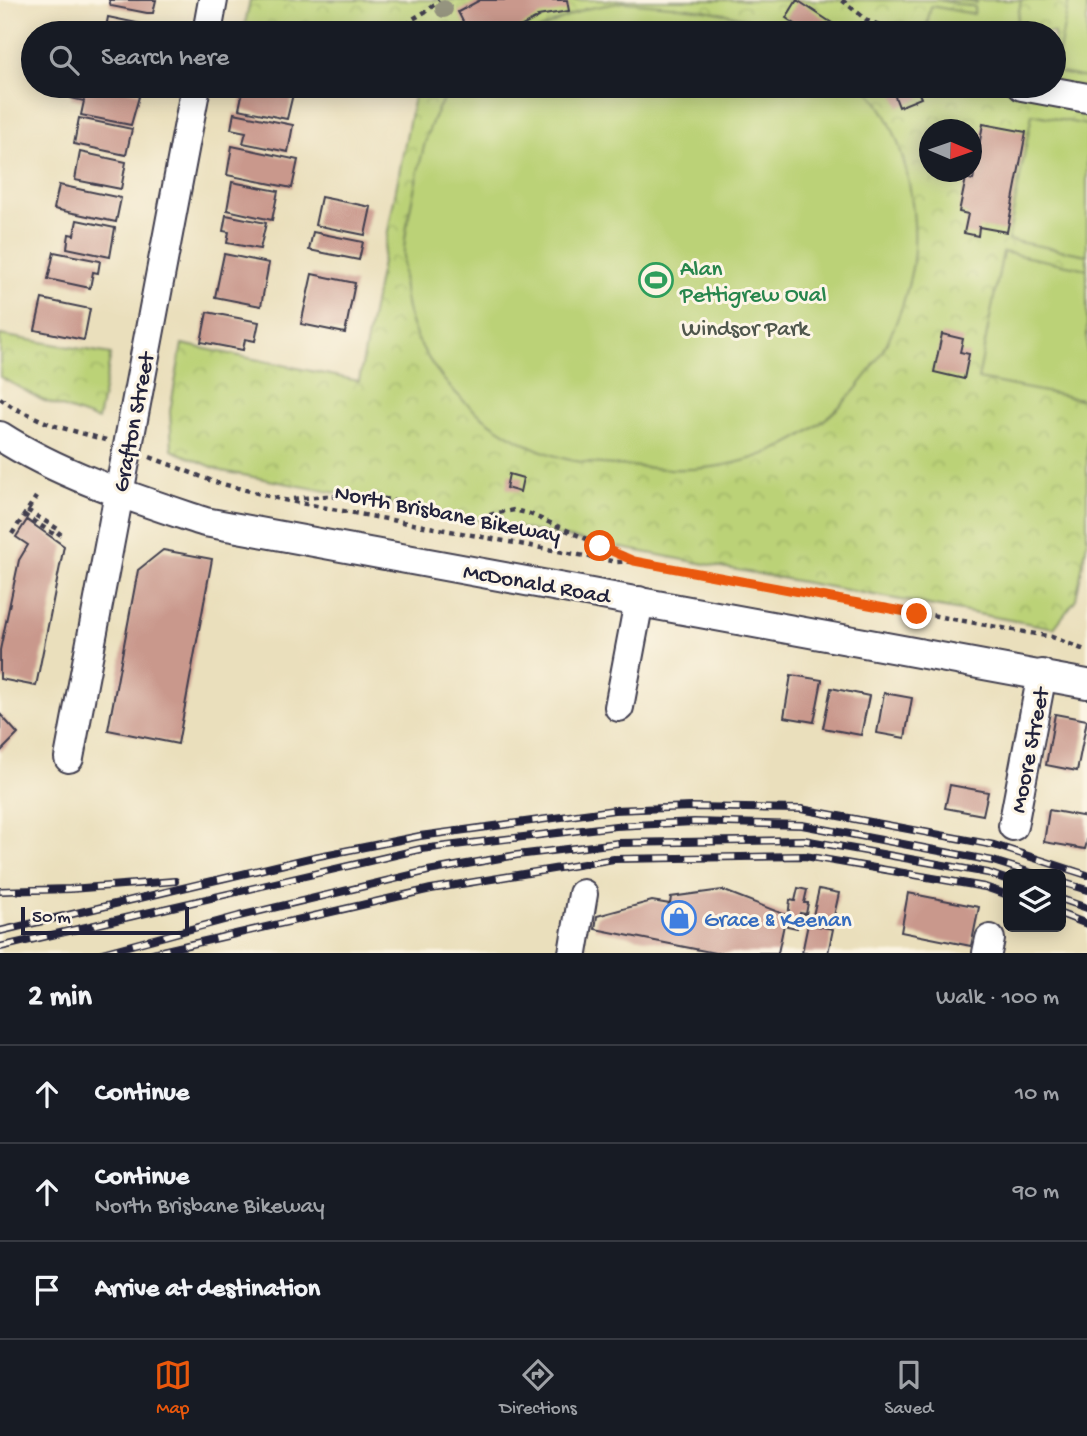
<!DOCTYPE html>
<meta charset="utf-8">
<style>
body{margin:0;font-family:"Gochi Hand",sans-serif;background:#20242c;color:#f1f3f6}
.controls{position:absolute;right:21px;bottom:21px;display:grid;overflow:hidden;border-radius:10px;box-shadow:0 4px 18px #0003}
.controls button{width:63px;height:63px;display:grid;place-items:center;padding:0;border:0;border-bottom:2px solid #363941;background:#171b24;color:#f1f3f6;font:35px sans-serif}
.compass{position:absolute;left:919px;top:119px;width:63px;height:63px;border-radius:50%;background:#171b24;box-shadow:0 4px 18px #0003;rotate:92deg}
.scale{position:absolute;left:21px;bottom:18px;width:168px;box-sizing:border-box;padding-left:7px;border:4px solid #22223b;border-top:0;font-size:19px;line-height:24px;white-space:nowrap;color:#22223b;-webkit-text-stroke:5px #fcf5e5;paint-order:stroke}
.stop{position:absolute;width:21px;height:21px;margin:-16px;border:5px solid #ea580c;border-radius:50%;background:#fff}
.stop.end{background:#ea580c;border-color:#fff;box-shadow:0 2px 7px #0008}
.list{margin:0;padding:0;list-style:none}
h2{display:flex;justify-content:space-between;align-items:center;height:91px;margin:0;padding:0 28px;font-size:30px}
h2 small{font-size:23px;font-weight:400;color:#9ea1a6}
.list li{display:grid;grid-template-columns:46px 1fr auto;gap:21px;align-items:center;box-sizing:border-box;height:98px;padding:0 28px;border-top:2px solid #363941}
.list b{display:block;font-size:26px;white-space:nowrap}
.list p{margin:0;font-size:23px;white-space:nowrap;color:#9ea1a6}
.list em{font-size:23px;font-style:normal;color:#9ea1a6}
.icon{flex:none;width:38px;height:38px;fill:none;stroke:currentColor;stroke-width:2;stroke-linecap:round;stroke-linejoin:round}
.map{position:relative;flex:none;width:1087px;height:953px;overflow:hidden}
.search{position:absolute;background:#171b24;box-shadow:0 4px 18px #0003;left:21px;right:21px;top:21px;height:77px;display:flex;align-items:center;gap:18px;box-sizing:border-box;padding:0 24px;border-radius:38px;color:#9ea1a6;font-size:26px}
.sheet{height:385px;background:#171b24}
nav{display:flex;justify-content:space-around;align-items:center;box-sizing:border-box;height:98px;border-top:2px solid #363941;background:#171b24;font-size:19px;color:#9ea1a6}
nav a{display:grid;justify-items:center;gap:4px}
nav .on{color:#ea580c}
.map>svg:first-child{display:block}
.park{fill:url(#park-crowns);stroke:#6e7a59;stroke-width:2;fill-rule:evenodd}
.pitch{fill:#bbd277;stroke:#6e7a59;stroke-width:2}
.building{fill:#c9988c}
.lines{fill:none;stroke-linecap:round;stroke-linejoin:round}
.minor-casing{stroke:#403e4e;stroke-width:32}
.path{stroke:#403e4e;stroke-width:4.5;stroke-dasharray:5 5;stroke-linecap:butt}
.minor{stroke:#fff;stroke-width:28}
.rail-casing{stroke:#22223b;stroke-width:8}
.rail{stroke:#fcf5e5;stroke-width:5;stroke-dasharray:16;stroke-linecap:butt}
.tree{fill:#95947f}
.route{stroke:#ea580c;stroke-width:9}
.labels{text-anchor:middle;stroke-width:6;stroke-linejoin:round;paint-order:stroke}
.leisure-label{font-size:23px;fill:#27864d;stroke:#fcf5e5;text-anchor:start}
.park-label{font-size:23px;fill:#50574d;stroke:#fcf5e5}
.street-label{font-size:23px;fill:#22223b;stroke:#fcf5e5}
.shop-label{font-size:23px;fill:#366cbe;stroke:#fcf5e5;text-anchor:start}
</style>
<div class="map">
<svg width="1087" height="953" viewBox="0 0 1087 953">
<defs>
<pattern id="park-crowns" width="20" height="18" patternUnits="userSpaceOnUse" patternTransform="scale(1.75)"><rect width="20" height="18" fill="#bbd277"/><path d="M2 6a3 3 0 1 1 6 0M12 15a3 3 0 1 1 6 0" fill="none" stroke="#a0b468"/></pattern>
</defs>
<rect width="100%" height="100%" fill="#fcf5e5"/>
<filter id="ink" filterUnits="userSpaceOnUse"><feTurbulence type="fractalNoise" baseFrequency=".0143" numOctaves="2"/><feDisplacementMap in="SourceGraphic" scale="14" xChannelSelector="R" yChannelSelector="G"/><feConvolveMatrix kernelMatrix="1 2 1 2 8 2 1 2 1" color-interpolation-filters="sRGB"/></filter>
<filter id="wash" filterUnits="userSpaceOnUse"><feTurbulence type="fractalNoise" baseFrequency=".00686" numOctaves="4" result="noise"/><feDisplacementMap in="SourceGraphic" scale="28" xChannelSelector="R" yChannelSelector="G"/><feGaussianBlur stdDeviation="1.57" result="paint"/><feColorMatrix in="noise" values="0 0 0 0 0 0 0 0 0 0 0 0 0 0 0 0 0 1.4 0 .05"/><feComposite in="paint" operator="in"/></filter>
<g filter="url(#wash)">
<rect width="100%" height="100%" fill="#eadfbc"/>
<path class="park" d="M250,0H1087V543L1076,599L1054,628L726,568L222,471L172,450L170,411L182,344L359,381L416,86H1054V33H243ZM930,130H972V172H930Z
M0,335L111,354L98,420L42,400L0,377Z"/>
<path class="pitch" d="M938,0H960L976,3L977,0H1021L1015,33H925L931,6L974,14L975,7Z
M1069,0H1087V78L1055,72Z
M624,2C678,6 735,10 784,33H532L585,9Z
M453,86H864C904,125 921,214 912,268C892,375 815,457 704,468C678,471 652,468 627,466C607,464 585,464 566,459C494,440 417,375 405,298C400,265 405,233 412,200C421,160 426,118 453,86Z
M1032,114L1087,125V255L1008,240Z
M1003,252L1087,269V400L978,379Z"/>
<g id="blocks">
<path class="building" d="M109,0H156L153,13H147L111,6Z
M480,0H567L569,11L538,16L539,17L509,33H469L458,12Z
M797,0L841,29L838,33H809L786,18Z
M108,17L156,27L154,33H105Z
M74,86H103L140,93L131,125L81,115L84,101L71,98Z
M244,86L293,94L287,119L239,109Z
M891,86H916L921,98L899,107Z
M234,113L293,125L288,152L243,143L246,132L231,129Z
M79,118L132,129L126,155L74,144Z
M983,124L1026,132L1007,232L979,227L978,236L964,233L968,214L959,212L966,178L973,180Z
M232,146L298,160L292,188L227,175Z
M80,152L126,162L121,189L75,180Z
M232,182L278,191L272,220L227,210Z
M59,185L121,198L116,222L54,209Z
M321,197L371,207L365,235L315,225Z
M226,215L266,223L260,249L227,243L229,232L223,231Z
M77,220L115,228L110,257L67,248L69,234L74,235Z
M313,232L363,242L359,260L309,250Z
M54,252L100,261L98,273L93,272L90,288L48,279Z
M224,254L269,263L261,306L215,297Z
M312,274L355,283L345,333L301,324Z
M42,299L90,309L84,340L35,330Z
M207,312L259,322L255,341L245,339L243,350L201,342Z
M942,334L963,339L960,352L969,354L964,379L934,372Z
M509,474L523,478L520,492L506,488Z
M27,520L64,546L36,686L0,679V650L19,560L28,545L16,537Z
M163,550L212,559L178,744L108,730L138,570Z
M791,675L822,680L814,722L784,717Z
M831,688L869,696L861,735L823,728Z
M884,693L912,698L905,738L877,733Z
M0,714L18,734L0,752Z
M1055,714L1087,720L1077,771L1046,765Z
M950,785L988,792L983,815L945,808Z
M1049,810L1087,817V842L1085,849L1044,842Z
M798,888L807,890L804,903H808L806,914L800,913L797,928L787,926L790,900L795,901Z
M819,889L839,893L832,925L812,920Z
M722,890L786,915L778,953H715L595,929L597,916L652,901L670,904L671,897Z
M908,893L979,907L971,946L901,932Z
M808,924L833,929L828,953H802Z"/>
</g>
</g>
<g filter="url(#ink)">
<use href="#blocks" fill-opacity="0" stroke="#403e4e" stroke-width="2"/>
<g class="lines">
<g class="minor-casing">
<path id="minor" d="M207,33L213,0
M1022,86L1087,98
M0,436C62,476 136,499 205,522L1087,684
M619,707L639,601
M69,758L196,86
M1013,826L1042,674
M573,953L583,894
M987,953L990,939"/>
</g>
<path class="path" d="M842,0L868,21L902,33
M400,33L413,19L428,10L439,0
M0,398L14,408L52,425L106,440
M150,457L215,482L284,500L617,562L634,561L1052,637L1087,651
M293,499L326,496L385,499L476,520L493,514L514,510L530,514L634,560
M24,515L57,536L61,531L27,510
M12,534L36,497"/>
<use href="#minor" class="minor"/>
<g class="rail-casing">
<path id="rail" d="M1061,882L1087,890
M0,891L70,889L175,881
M1061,899L1087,908
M1061,914L1087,924
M0,931L314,857L420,836L614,810L692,807L801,809L994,845L1087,875
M0,947L421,849L616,826L694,822L802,825L993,861L1035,874
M102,953L239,916L428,871L517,855L618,843L804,840L988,873L1008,880
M153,953L431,889L614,859L805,856L985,887L1008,895"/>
</g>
<use href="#rail" class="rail"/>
</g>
<circle class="tree" cx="444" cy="9" r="9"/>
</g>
<g class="lines" filter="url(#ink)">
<path class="route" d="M600,546L634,561L917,614"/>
</g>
<defs>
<g id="stadium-ring" transform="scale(1.75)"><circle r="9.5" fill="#fcf5e5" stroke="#2e9e5b" stroke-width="1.5"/><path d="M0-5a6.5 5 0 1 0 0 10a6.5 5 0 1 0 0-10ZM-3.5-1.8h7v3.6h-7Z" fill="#2e9e5b"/></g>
<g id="shop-ring" transform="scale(1.75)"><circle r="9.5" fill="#fcf5e5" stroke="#3f7fe0" stroke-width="1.5"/><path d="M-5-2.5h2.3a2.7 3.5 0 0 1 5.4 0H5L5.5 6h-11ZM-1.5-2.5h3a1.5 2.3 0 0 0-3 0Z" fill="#3f7fe0"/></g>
</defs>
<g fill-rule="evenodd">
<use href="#stadium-ring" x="656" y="280"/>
<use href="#shop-ring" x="679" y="918"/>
</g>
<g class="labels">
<g class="leisure-label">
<text x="680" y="275">Alan<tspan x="680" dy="26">Pettigrew Oval</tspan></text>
</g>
<g class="park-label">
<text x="745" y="335">Windsor Park</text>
</g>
<g class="street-label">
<text transform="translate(132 422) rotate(-79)" y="8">Grafton Street</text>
<text transform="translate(448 512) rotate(11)" y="8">North Brisbane Bikeway</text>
<text transform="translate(537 582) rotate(10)" y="8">McDonald Road</text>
<text transform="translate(1028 750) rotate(-79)" y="8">Moore Street</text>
</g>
<g class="shop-label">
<text x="704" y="926">Grace &amp; Keenan</text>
</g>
</g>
</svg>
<div class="controls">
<button><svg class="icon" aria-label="layers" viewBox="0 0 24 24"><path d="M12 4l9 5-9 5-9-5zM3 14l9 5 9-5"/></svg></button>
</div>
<svg class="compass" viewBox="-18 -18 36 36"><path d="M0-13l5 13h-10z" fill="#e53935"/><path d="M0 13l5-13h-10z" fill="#9ea1a6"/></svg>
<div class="scale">50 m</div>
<div class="stop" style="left:600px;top:546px"></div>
<div class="stop end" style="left:917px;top:614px"></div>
<div class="search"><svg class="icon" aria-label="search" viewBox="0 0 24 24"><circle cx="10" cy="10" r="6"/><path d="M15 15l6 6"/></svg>Search here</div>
</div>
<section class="sheet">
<h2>2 min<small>Walk · 100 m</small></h2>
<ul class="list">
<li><svg class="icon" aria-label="ahead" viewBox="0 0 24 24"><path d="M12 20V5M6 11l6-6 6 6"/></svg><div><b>Continue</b></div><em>10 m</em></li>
<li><svg class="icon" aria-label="ahead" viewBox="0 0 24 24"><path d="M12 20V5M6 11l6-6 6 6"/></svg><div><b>Continue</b><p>North Brisbane Bikeway</p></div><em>90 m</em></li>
<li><svg class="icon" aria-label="arrive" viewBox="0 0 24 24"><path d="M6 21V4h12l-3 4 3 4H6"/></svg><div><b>Arrive at destination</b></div></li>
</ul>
</section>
<nav>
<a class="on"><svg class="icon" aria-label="map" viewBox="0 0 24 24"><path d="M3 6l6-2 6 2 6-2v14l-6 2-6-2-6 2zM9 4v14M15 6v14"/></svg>Map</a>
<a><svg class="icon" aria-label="directions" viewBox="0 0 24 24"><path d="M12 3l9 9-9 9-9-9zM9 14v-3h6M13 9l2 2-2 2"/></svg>Directions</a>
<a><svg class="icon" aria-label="saved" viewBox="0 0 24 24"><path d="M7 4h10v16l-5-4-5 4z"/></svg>Saved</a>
</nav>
